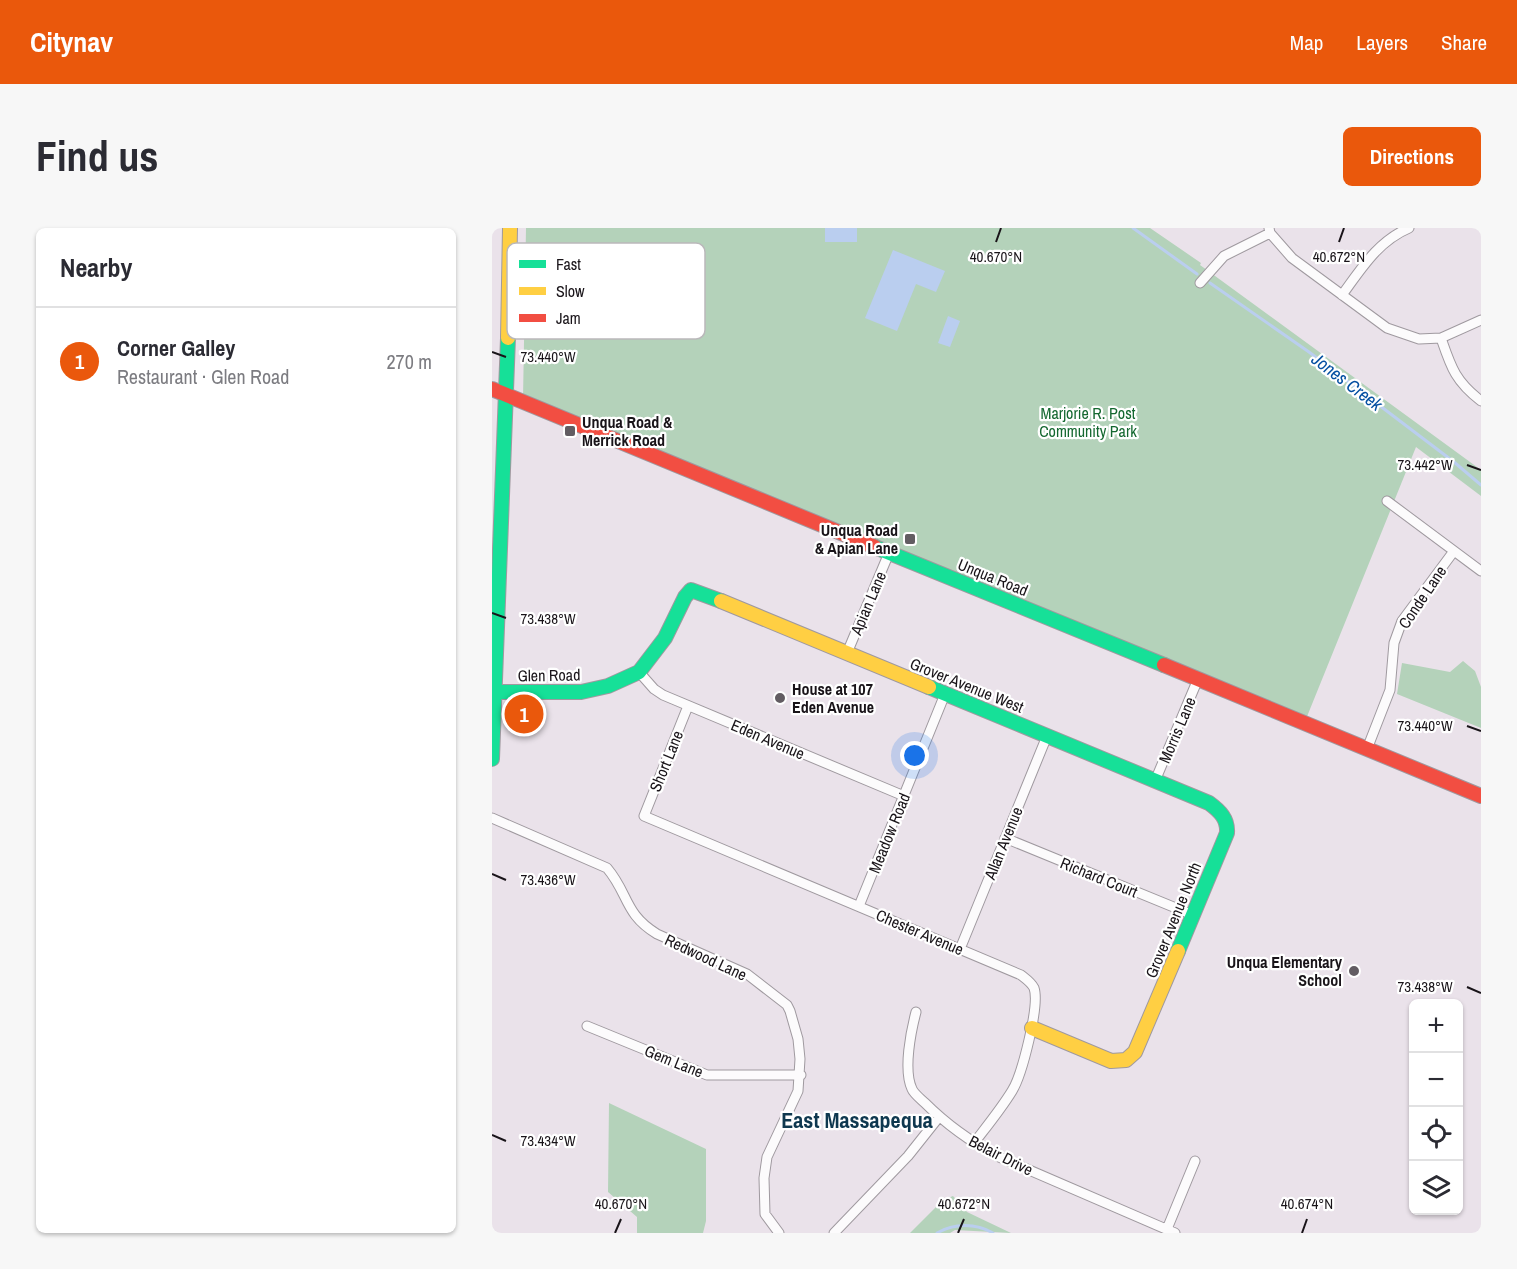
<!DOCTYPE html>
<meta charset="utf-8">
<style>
body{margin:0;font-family:"Archivo Narrow",sans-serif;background:#f7f7f7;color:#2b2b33}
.controls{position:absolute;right:18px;bottom:18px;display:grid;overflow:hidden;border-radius:9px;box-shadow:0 2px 4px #0004}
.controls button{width:54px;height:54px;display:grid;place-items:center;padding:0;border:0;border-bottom:2px solid #e1e1e2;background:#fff;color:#2b2b33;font:30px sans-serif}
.you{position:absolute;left:423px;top:528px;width:21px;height:21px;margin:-15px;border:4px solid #fff;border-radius:50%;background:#1a73e8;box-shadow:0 0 0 9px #1a73e833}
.badge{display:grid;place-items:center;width:39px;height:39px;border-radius:50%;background:#ea580c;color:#fff;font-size:20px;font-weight:700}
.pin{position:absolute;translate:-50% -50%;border:3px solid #fff;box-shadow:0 2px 6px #0006}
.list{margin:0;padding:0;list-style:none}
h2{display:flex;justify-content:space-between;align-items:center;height:78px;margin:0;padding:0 24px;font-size:26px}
h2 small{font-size:20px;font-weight:400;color:#7c7c81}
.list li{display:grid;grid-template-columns:39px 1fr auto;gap:18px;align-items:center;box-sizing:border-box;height:108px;padding:0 24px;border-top:2px solid #e1e1e2}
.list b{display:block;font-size:22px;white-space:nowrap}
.list p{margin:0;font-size:20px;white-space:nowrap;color:#7c7c81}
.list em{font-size:20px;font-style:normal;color:#7c7c81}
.icon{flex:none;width:33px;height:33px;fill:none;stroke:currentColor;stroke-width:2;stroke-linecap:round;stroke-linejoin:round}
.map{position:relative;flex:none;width:989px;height:1005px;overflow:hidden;border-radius:9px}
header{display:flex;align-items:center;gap:36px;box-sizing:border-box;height:84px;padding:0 30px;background:#ea580c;color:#fff}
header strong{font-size:28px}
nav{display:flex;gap:33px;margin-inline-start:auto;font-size:21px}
.intro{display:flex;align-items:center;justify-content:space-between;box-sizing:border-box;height:144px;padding:0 36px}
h1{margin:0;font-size:42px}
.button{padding:15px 27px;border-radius:9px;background:#ea580c;color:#fff;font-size:21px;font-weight:700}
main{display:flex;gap:36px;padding:0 36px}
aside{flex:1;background:#fff;border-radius:9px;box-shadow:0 2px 4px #0004}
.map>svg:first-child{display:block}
.green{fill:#b4d2ba}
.water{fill:#baceef}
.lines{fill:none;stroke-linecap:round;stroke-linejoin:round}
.stream{stroke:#baceef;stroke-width:3}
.street-casing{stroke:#9f999f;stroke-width:11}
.fast-casing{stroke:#9f999f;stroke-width:16}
.slow-casing{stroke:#9f999f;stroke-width:16}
.jam-casing{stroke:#9f999f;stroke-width:16}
.street{stroke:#fcfbfc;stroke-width:9}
.fast{stroke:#16e098;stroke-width:14}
.slow{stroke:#ffcf43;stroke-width:14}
.jam{stroke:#f24e42;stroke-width:14}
.ticks{fill:none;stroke:#191419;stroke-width:2}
.poi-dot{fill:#625c62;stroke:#fff;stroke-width:2}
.labels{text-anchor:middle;stroke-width:4.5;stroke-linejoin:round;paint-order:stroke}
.park-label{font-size:16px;fill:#146830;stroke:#fff}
.poi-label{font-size:16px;font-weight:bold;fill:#191419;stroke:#fff;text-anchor:start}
.street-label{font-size:16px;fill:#191419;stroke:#fff}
.water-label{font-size:18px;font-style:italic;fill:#0550a2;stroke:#fff}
.district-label{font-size:22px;font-weight:bold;fill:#0f384f;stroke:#fff}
.key{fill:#fff;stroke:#bab8ba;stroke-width:1.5}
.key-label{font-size:16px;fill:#191419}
.ticks-label{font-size:15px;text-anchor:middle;fill:#191419;stroke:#fff;stroke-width:4.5;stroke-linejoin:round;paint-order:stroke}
</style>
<header>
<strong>Citynav</strong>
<nav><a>Map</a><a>Layers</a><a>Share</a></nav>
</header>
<div class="intro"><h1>Find us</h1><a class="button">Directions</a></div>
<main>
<aside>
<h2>Nearby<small></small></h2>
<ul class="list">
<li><span class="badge">1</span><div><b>Corner Galley</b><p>Restaurant · Glen Road</p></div><em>270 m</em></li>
</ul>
</aside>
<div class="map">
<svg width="989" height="1005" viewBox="0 0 989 1005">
<rect width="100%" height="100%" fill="#eae2ea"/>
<path class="green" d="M34,0H658L709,35L708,37L989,242V268L924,219L814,491L31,171Z
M971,433L983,443L989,459V500L905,466L910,435L958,444Z
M117,875L214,921V993L211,1005H145V989L116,964Z
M461,968L475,984L519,1005L463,1002L458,1005H418L451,972Z"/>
<path class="water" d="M333,0H365V14H333Z
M401,22L453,43L444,64L424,56L405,103L373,90Z
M456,88L468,93L458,119L446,115Z"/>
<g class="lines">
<path class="stream" d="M641,0L705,46
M718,55L817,124L962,234L989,257
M445,1005C462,995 484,995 501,1005"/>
<g class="street-casing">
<path id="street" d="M777,0L778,5L800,30L895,100L927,111L949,110L989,92
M708,55L732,28L778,5
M850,67C869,41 886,13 917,0
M949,110C959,139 963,153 989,173
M895,273L989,343
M355,425L397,325
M147,444L162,461L171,467L412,568
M196,478L152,588L529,747C534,751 539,754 542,760C548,777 530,847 520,863C509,881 495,898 482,915
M875,521L898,462L902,415L910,393L962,323
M663,553L706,451
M0,590L115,640C137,666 132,686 165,706L255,746L295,777L298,783L306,811L308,831L306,863L275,929L272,950L273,986L287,1005
M513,610L701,687
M367,678L453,466
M468,721L555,508
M424,784C419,803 411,842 420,861C422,866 429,871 433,875C455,897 479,914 507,929L683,1005
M95,798L215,847H309
M675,1001L703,933
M342,1005L416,928L447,889"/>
</g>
<g class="fast-casing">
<path id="fast" d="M383,319L672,437
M437,459L717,575C728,583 736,591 735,605L686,723
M2,464H89L116,458L147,444L173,410L193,369L199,362L229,373
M0,531L16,110"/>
</g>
<g class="slow-casing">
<path id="slow" d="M16,110L18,0
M229,373L437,459
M540,800L619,833L634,832L643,824L686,723"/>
</g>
<g class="jam-casing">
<path id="jam" d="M0,161L383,319
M672,437L989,568"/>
</g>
<use href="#street" class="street"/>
<use href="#fast" class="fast"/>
<use href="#slow" class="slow"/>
<use href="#jam" class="jam"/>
</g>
<path class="ticks" d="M504,14L509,0M847,14L852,0M0,124L14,129M975,237L989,242M0,385L14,390M975,498L989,503M0,646L14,652M975,759L989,765M0,907L14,913M123,1005L129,991M466,1005L472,991M810,1005L815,991"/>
<g class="poi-dot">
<rect x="72" y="197" width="12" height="12" rx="3"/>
<rect x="412" y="305" width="12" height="12" rx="3"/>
<circle cx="288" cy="470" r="6"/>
<circle cx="862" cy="743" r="6"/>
</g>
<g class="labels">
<g class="park-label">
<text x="596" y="191">Marjorie R. Post<tspan x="596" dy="18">Community Park</tspan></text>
</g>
<g class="poi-label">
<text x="90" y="200">Unqua Road &amp;<tspan x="90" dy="18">Merrick Road</tspan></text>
<text x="406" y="308" text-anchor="end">Unqua Road<tspan x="406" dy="18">&amp; Apian Lane</tspan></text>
<text x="300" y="467">House at 107<tspan x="300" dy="18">Eden Avenue</tspan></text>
<text x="850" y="740" text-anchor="end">Unqua Elementary<tspan x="850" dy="18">School</tspan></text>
</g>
<g class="street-label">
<text transform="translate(501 349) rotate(22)" y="6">Unqua Road</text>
<text transform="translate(930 369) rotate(-56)" y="6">Conde Lane</text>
<text transform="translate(376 375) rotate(-67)" y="6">Apian Lane</text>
<text transform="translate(57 447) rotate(-1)" y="6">Glen Road</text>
<text transform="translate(475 457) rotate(22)" y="6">Grover Avenue West</text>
<text transform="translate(685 502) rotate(-67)" y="6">Morris Lane</text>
<text transform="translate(276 511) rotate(23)" y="6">Eden Avenue</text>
<text transform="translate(174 533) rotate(-68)" y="6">Short Lane</text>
<text transform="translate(397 605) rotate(-68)" y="6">Meadow Road</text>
<text transform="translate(511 615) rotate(-68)" y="6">Allan Avenue</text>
<text transform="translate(607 649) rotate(22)" y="6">Richard Court</text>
<text transform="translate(681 692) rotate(-68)" y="6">Grover Avenue North</text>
<text transform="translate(428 704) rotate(23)" y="6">Chester Avenue</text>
<text transform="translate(214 729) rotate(25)" y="6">Redwood Lane</text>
<text transform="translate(182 833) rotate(22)" y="6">Gem Lane</text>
<text transform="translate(509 927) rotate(27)" y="6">Belair Drive</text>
</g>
<g class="water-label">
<text transform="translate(855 154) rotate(37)" y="6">Jones Creek</text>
</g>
<g class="district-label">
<text x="365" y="900">East Massapequa</text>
</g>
</g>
<rect x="15" y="15" width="198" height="96" rx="9" class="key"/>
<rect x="27" y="32" width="27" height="8" fill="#16e098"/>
<rect x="27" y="59" width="27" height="8" fill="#ffcf43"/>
<rect x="27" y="86" width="27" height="8" fill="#f24e42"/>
<g class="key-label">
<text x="64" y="42">Fast</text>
<text x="64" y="69">Slow</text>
<text x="64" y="96">Jam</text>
</g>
<g class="ticks-label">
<text x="504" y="34">40.670°N</text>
<text x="847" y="34">40.672°N</text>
<text x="56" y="134">73.440°W</text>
<text x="933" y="242">73.442°W</text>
<text x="56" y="396">73.438°W</text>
<text x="933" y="503">73.440°W</text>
<text x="56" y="657">73.436°W</text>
<text x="933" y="764">73.438°W</text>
<text x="56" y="918">73.434°W</text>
<text x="129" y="981">40.670°N</text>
<text x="472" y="981">40.672°N</text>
<text x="815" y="981">40.674°N</text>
</g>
</svg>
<div class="controls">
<button>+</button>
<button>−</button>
<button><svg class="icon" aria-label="locate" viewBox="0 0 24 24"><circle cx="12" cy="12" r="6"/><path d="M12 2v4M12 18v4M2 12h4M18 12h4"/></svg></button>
<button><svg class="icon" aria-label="layers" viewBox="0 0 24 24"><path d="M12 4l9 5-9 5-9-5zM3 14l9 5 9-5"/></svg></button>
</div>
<div class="you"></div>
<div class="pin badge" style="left:32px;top:486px">1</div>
</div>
</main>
